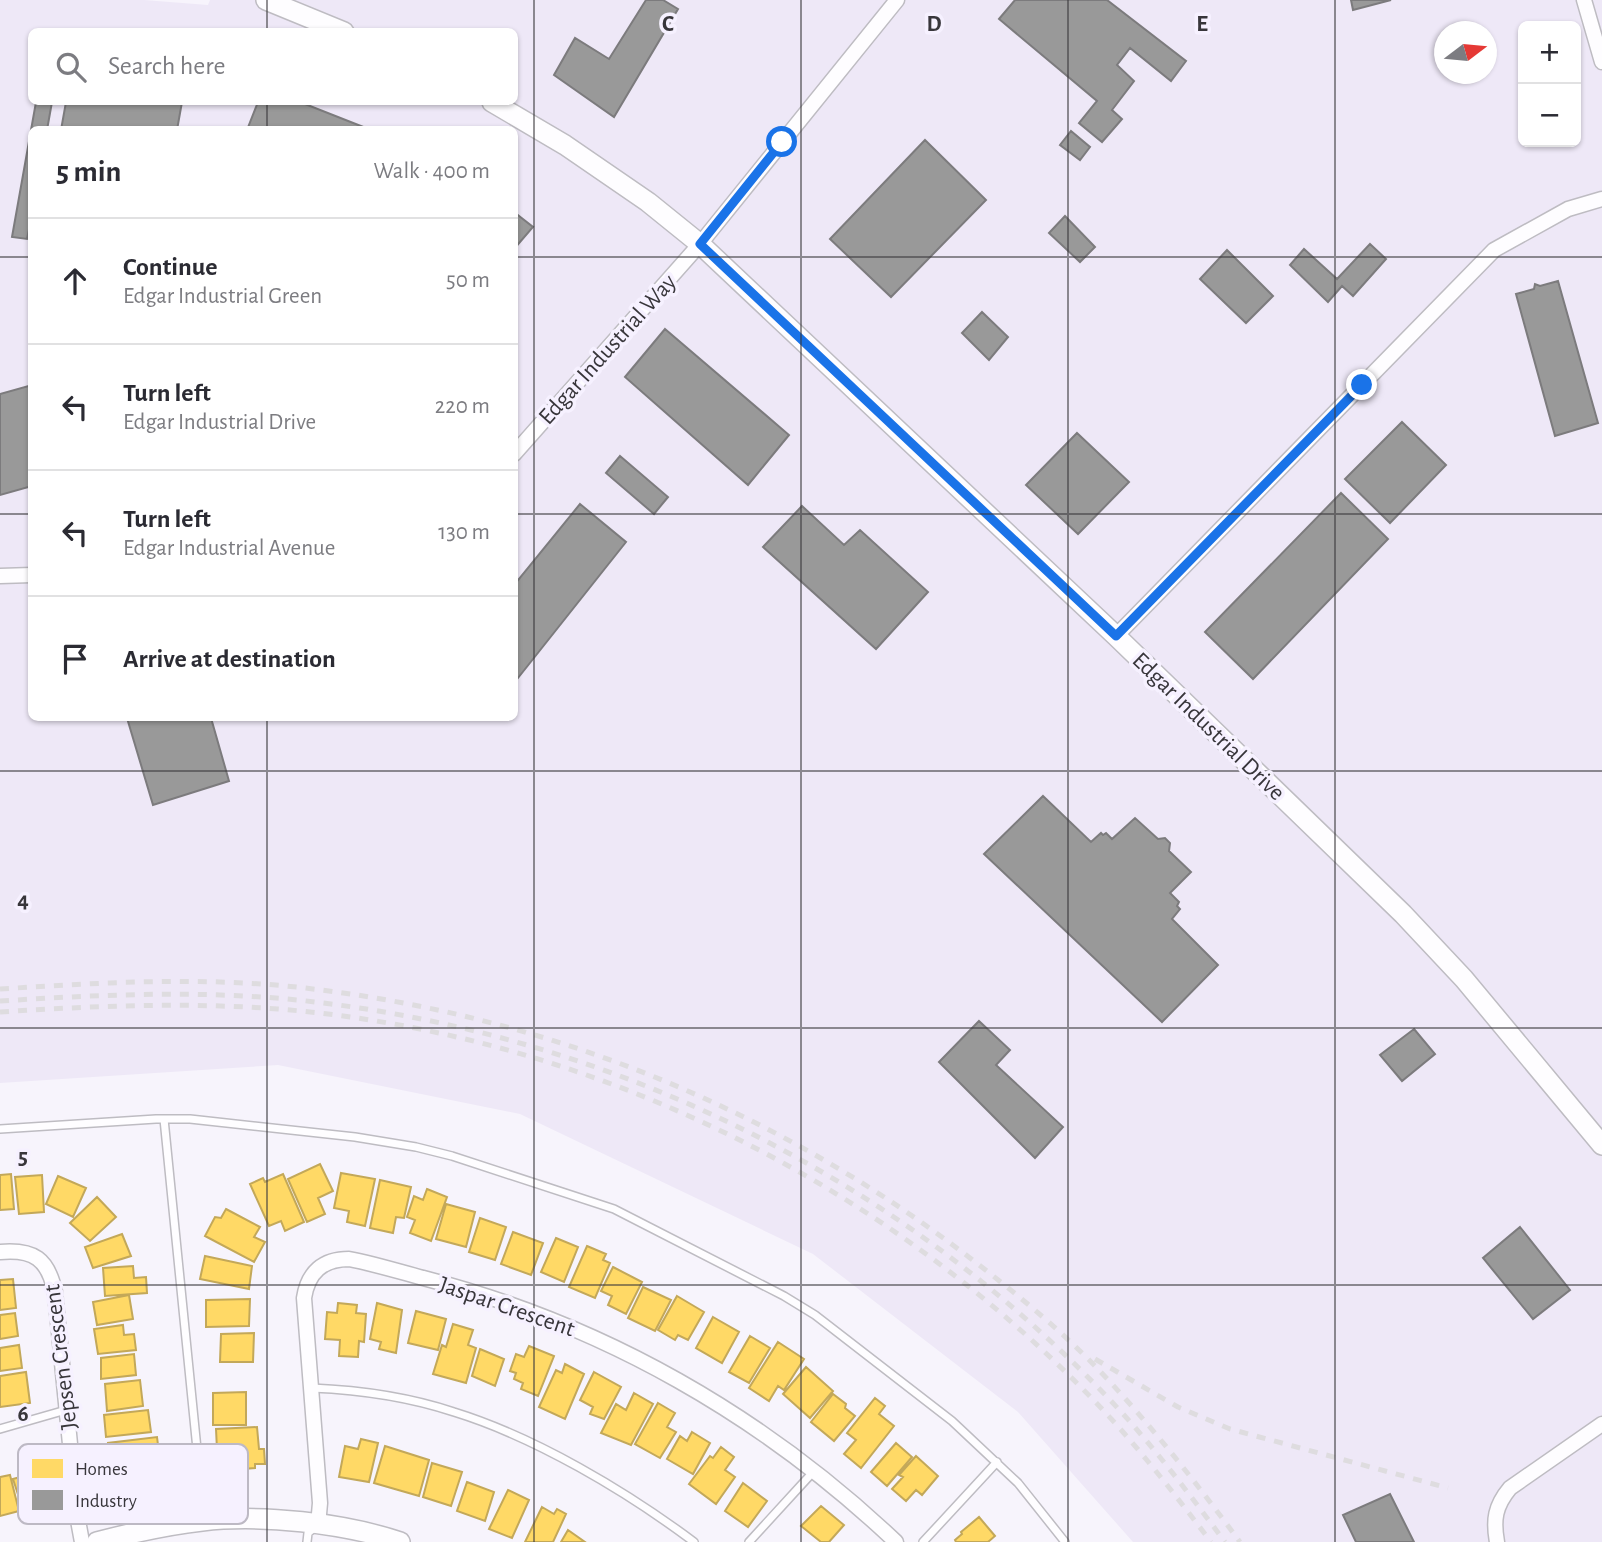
<!DOCTYPE html>
<meta charset="utf-8">
<style>
body{margin:0;font-family:"Alegreya Sans",sans-serif;background:#f2f2f3;color:#2b2b33}
.controls{position:absolute;right:21px;top:21px;display:grid;overflow:hidden;border-radius:10px;box-shadow:0 2px 5px #0004}
.controls button{width:63px;height:63px;display:grid;place-items:center;padding:0;border:0;border-bottom:2px solid #e1e1e2;background:#fff;color:#2b2b33;font:35px sans-serif}
.compass{position:absolute;left:1434px;top:21px;width:63px;height:63px;border-radius:50%;background:#fff;box-shadow:0 2px 5px #0004;rotate:74deg}
.stop{position:absolute;width:21px;height:21px;margin:-16px;border:5px solid #1a73e8;border-radius:50%;background:#fff}
.stop.end{background:#1a73e8;border-color:#fff;box-shadow:0 2px 7px #0008}
.list{margin:0;padding:0;list-style:none}
h2{display:flex;justify-content:space-between;align-items:center;height:91px;margin:0;padding:0 28px;font-size:30px}
h2 small{font-size:23px;font-weight:400;color:#7c7c81}
.list li{display:grid;grid-template-columns:46px 1fr auto;gap:21px;align-items:center;box-sizing:border-box;height:126px;padding:0 28px;border-top:2px solid #e1e1e2}
.list b{display:block;font-size:26px;white-space:nowrap}
.list p{margin:0;font-size:23px;white-space:nowrap;color:#7c7c81}
.list em{font-size:23px;font-style:normal;color:#7c7c81}
.icon{flex:none;width:38px;height:38px;fill:none;stroke:currentColor;stroke-width:2;stroke-linecap:round;stroke-linejoin:round}
.map{position:relative;flex:none;width:1602px;height:1542px;overflow:hidden}
.search{position:absolute;background:#fff;box-shadow:0 2px 5px #0004;left:28px;top:28px;width:490px;height:77px;display:flex;align-items:center;gap:18px;box-sizing:border-box;padding:0 24px;border-radius:10px;color:#7c7c81;font-size:26px}
.panel{position:absolute;background:#fff;box-shadow:0 2px 5px #0004;left:28px;top:126px;width:490px;height:595px;border-radius:10px}
.map>svg:first-child{display:block}
.built{fill:#eee8f7;fill-rule:evenodd}
.homes{fill:#ffd966;stroke:#c3a859;stroke-width:2}
.industry{fill:#999;stroke:#7c7b7d;stroke-width:2}
.lines{fill:none;stroke-linecap:round;stroke-linejoin:round}
.lane-casing{stroke:#bebcc2;stroke-width:10}
.street-casing{stroke:#bebcc2;stroke-width:17}
.secondary-casing{stroke:#bebcc2;stroke-width:22}
.lane{stroke:#fefdff;stroke-width:7}
.street{stroke:#fefdff;stroke-width:14}
.secondary{stroke:#fefdff;stroke-width:19}
.rail{stroke:#dedcdf;stroke-width:5;stroke-dasharray:9 9;stroke-linecap:butt}
.route{stroke:#1a73e8;stroke-width:9}
.grid{fill:none;stroke:#38363b;stroke-width:2;stroke-opacity:0.55}
.labels{text-anchor:middle;stroke-width:7;stroke-linejoin:round;paint-order:stroke}
.street-label{font-size:24px;fill:#38363b;stroke:#f6f1ff}
.key{fill:#f6f1ff;stroke:#bdb9c4;stroke-width:2}
.key-label{font-size:19px;fill:#38363b}
.grid-label{font-size:23px;text-anchor:middle;font-weight:bold;fill:#38363b;stroke:#f6f1ff;stroke-width:7;stroke-linejoin:round;paint-order:stroke}
</style>
<div class="map">
<svg width="1602" height="1542" viewBox="0 0 1602 1542">
<rect width="100%" height="100%" fill="#f7f4fc"/>
<path class="built" d="M0,0H144L208,5L210,0H1602V1542H1133L1018,1412L813,1254L520,1114L278,1065L0,1083ZM1523,26H1576V142H1523ZM32,32H514V102H32ZM1444,32H1486V74H1444ZM32,130H514V718H32Z"/>
<path class="homes" d="M320,1164L333,1191L318,1198L325,1214L307,1222L288,1179Z
M341,1173L375,1179L365,1226L347,1222L349,1211L334,1208Z
M11,1174L14,1209L0,1210V1175Z
M283,1174L304,1222L285,1231L281,1221L269,1226L250,1184L263,1178L265,1182Z
M42,1175L44,1212L19,1214L15,1177Z
M58,1176L86,1188L73,1217L46,1204Z
M380,1180L411,1187L404,1218L396,1217L393,1233L370,1228Z
M427,1189L447,1197L431,1241L410,1233L415,1220L407,1217L414,1196L423,1200Z
M97,1197L116,1217L90,1241L70,1223Z
M446,1204L475,1212L466,1247L436,1239Z
M226,1209L260,1227L254,1237L265,1242L254,1262L205,1236L215,1217L221,1218Z
M480,1218L506,1227L495,1260L469,1252Z
M513,1232L543,1243L531,1275L501,1264Z
M122,1234L131,1256L93,1268L85,1247Z
M556,1238L578,1247L564,1282L541,1272Z
M587,1246L606,1254L603,1260L610,1263L595,1298L569,1287Z
M205,1256L252,1266L249,1289L200,1279Z
M133,1266L134,1278L146,1277L147,1293L105,1296L103,1268Z
M613,1267L642,1282L626,1314L608,1305L612,1296L601,1291Z
M13,1279L16,1308L0,1310V1280Z
M643,1287L671,1300L655,1331L628,1318Z
M129,1295L133,1319L97,1325L93,1302Z
M677,1296L704,1312L688,1340L678,1335L675,1340L658,1330Z
M250,1299L249,1326L206,1327V1300Z
M338,1303L357,1305L356,1313L366,1314L364,1342L359,1341L358,1357L339,1356L340,1340L325,1339L327,1312L337,1313Z
M377,1303L402,1310L396,1353L379,1349L381,1342L370,1339Z
M416,1311L446,1319L438,1350L408,1343Z
M15,1313L18,1336L0,1339V1315Z
M713,1317L739,1332L722,1363L696,1348Z
M453,1324L473,1330L468,1345L476,1348L466,1383L433,1374L442,1345L446,1347Z
M123,1325L124,1335L134,1334L136,1350L98,1354L94,1329Z
M254,1333L253,1362H220L221,1334Z
M750,1336L770,1348L749,1383L729,1372Z
M778,1342L804,1359L784,1390L778,1386L769,1401L749,1388Z
M19,1345L22,1368L0,1371V1348Z
M529,1346L554,1356L538,1396L521,1389L523,1383L514,1379L516,1373L510,1371L516,1354L524,1357Z
M480,1349L504,1359L495,1386L472,1376Z
M134,1354L136,1375L101,1379V1358Z
M565,1364L584,1374L565,1419L539,1407L556,1370L562,1373Z
M806,1367L833,1391L810,1418L783,1394Z
M26,1372L30,1403L0,1407V1376Z
M594,1372L621,1387L604,1419L590,1414L593,1407L580,1400Z
M140,1380L143,1406L107,1411L105,1384Z
M246,1392V1425H213V1393Z
M634,1393L653,1404L631,1445L601,1433L616,1404L626,1410Z
M833,1394L846,1404L845,1408L855,1416L834,1441L811,1422Z
M875,1398L885,1406L879,1414L894,1426L861,1468L844,1454L856,1440L847,1433Z
M658,1403L675,1413L667,1427L676,1432L660,1458L635,1444Z
M148,1410L151,1432L106,1437L104,1415Z
M257,1427L259,1449H264L265,1464H255V1468L218,1471L216,1429Z
M692,1432L710,1443L693,1474L667,1459L680,1436L687,1441Z
M157,1437L160,1461L110,1467L108,1443Z
M361,1439L378,1443L369,1482L339,1477L345,1446L358,1449Z
M896,1443L912,1457L887,1486L871,1472Z
M385,1446L429,1460L419,1496L374,1483Z
M721,1447L734,1457L725,1470L735,1477L716,1504L689,1484L710,1456L713,1458Z
M916,1456L938,1476L922,1495L916,1490L906,1501L892,1489L903,1477L899,1475Z
M35,1462L37,1468L42,1467L51,1499L22,1507L13,1479L24,1476L21,1466Z
M432,1463L462,1472L451,1506L423,1497Z
M10,1475L19,1511L0,1516V1477Z
M467,1482L494,1492L485,1521L457,1511Z
M743,1483L767,1501L748,1527L725,1511Z
M508,1490L529,1500L512,1538L489,1529Z
M821,1506L844,1525L829,1542H821L801,1526Z
M542,1507L554,1514L557,1509L566,1514L553,1542H525Z
M979,1517L995,1536L988,1542H956L955,1540L962,1534L961,1532Z
M568,1530L585,1542H561Z"/>
<path class="industry" d="M646,0H663L678,9L614,117L554,75L575,38L609,59Z
M1015,0H1107L1186,61L1171,81L1130,48L1117,65L1134,81L1112,110L1122,119L1102,142L1079,123L1097,101L999,19Z
M1351,0H1391L1353,10Z
M36,102H52L47,130H32V215L27,239L12,237Z
M66,102H182L177,130H61Z
M258,102H300L371,130H247Z
M1071,131L1090,147L1080,160L1060,145Z
M925,140L986,200L891,297L830,239Z
M514,212L533,227L514,249Z
M1065,216L1095,247L1080,262L1049,233Z
M1370,244L1386,259L1353,296L1342,286L1328,302L1290,265L1304,249L1337,279Z
M1227,250L1273,296L1246,323L1200,279Z
M1558,281L1598,423L1555,436L1516,294L1534,289L1535,284L1540,286Z
M982,312L1008,337L989,360L962,333Z
M665,329L789,435L748,485L625,377Z
M32,385V486L0,495V394Z
M1402,422L1446,465L1390,523L1345,479Z
M1077,433L1129,482L1078,534L1026,485Z
M620,456L668,497L654,514L606,473Z
M1341,493L1388,539L1253,679L1205,632Z
M580,504L626,542L514,683V585Z
M802,506L844,545L860,530L928,592L876,649L763,547Z
M127,718H211L229,781L153,805Z
M1043,796L1091,842L1101,833L1103,835L1106,833L1112,839L1135,818L1158,839L1165,838L1170,843L1169,851L1191,872L1170,893L1179,902L1177,906L1180,909L1172,919L1218,965L1162,1022L984,854Z
M979,1021L1010,1050L996,1065L1063,1127L1035,1158L939,1062Z
M1414,1029L1435,1054L1402,1081L1380,1055Z
M1520,1227L1570,1290L1533,1319L1483,1258Z
M1390,1494L1414,1542H1356L1343,1515Z"/>
<g class="lines">
<g class="lane-casing">
<path id="lane" d="M164,1119L204,1519
M0,1129L156,1119H190L355,1137L416,1147L452,1156L614,1209L784,1296L815,1315L952,1421L1018,1483L1065,1542
M312,1388C359,1390 409,1397 454,1412C535,1437 626,1491 694,1542
M0,1429L66,1410
M307,1542L308,1533L314,1528
M749,1542L814,1471
M923,1542L997,1462"/>
</g>
<g class="street-casing">
<path id="street" d="M1584,0L1602,62
M514,454L700,244L897,0
M0,576L32,575
M1116,636L1494,250L1568,209L1602,199
M0,1252C34,1249 48,1259 55,1292L77,1515L82,1542
M318,1525L320,1503L304,1298C308,1272 323,1259 349,1259C375,1264 401,1272 427,1279C604,1325 763,1416 896,1542
M1497,1542C1493,1520 1495,1506 1510,1488L1602,1424"/>
</g>
<g class="secondary-casing">
<path id="secondary" d="M266,0L344,32
M492,102L565,145L648,202L700,244L1116,636L1403,914L1464,979L1602,1145
M97,1542C131,1533 166,1525 202,1521C260,1514 344,1523 400,1542"/>
</g>
<use href="#lane" class="lane"/>
<use href="#street" class="street"/>
<use href="#secondary" class="secondary"/>
<path class="rail" d="M0,989C95,983 191,977 286,986C536,1011 771,1105 970,1258C1013,1291 1056,1326 1094,1365C1147,1420 1195,1481 1240,1542
M0,1001C111,994 221,989 331,1004C633,1043 918,1190 1124,1415C1160,1455 1193,1499 1225,1542
M0,1012C93,1006 185,1002 278,1009C594,1034 901,1189 1115,1423C1149,1461 1180,1501 1211,1542
M1095,1359L1178,1407L1230,1429L1448,1488"/>
</g>
<g class="lines">
<path class="route" d="M782,142L700,244L1116,636L1362,385"/>
</g>
<path class="grid" d="M267,0V32M534,0V1542M801,0V1542M1068,0V1542M1335,0V1542M267,102V130M0,257H32M514,257H1602M0,514H32M514,514H1602M267,718V1542M0,771H1602M0,1028H1602M0,1285H1602"/>
<g class="labels">
<g class="street-label">
<text transform="translate(607 349) rotate(-48)" y="8">Edgar Industrial Way</text>
<text transform="translate(1209 726) rotate(44)" y="8">Edgar Industrial Drive</text>
<text transform="translate(507 1306) rotate(19)" y="8">Jaspar Crescent</text>
<text transform="translate(60 1357) rotate(-97)" y="8">Jepsen Crescent</text>
</g>
</g>
<rect x="18" y="1444" width="230" height="80" rx="10" class="key"/>
<rect x="32" y="1459" width="31" height="19" fill="#ffd966"/>
<rect x="32" y="1490" width="31" height="20" fill="#999"/>
<g class="key-label">
<text x="75" y="1475">Homes</text>
<text x="75" y="1507">Industry</text>
</g>
<g class="grid-label">
<text x="668" y="31">C</text>
<text x="934" y="31">D</text>
<text x="1202" y="31">E</text>
<text x="23" y="907">4</text>
<text x="23" y="1164">5</text>
<text x="23" y="1421">6</text>
</g>
</svg>
<div class="controls">
<button>+</button>
<button>−</button>
</div>
<svg class="compass" viewBox="-18 -18 36 36"><path d="M0-13l5 13h-10z" fill="#e53935"/><path d="M0 13l5-13h-10z" fill="#7c7c81"/></svg>
<div class="stop" style="left:782px;top:142px"></div>
<div class="stop end" style="left:1362px;top:385px"></div>
<div class="search"><svg class="icon" aria-label="search" viewBox="0 0 24 24"><circle cx="10" cy="10" r="6"/><path d="M15 15l6 6"/></svg>Search here</div>
<section class="panel">
<h2>5 min<small>Walk · 400 m</small></h2>
<ul class="list">
<li><svg class="icon" aria-label="ahead" viewBox="0 0 24 24"><path d="M12 20V5M6 11l6-6 6 6"/></svg><div><b>Continue</b><p>Edgar Industrial Green</p></div><em>50 m</em></li>
<li><svg class="icon" aria-label="left" viewBox="0 0 24 24"><path d="M17 20v-9H6M10 6l-5 5 5 5"/></svg><div><b>Turn left</b><p>Edgar Industrial Drive</p></div><em>220 m</em></li>
<li><svg class="icon" aria-label="left" viewBox="0 0 24 24"><path d="M17 20v-9H6M10 6l-5 5 5 5"/></svg><div><b>Turn left</b><p>Edgar Industrial Avenue</p></div><em>130 m</em></li>
<li><svg class="icon" aria-label="arrive" viewBox="0 0 24 24"><path d="M6 21V4h12l-3 4 3 4H6"/></svg><div><b>Arrive at destination</b></div></li>
</ul>
</section>
</div>
